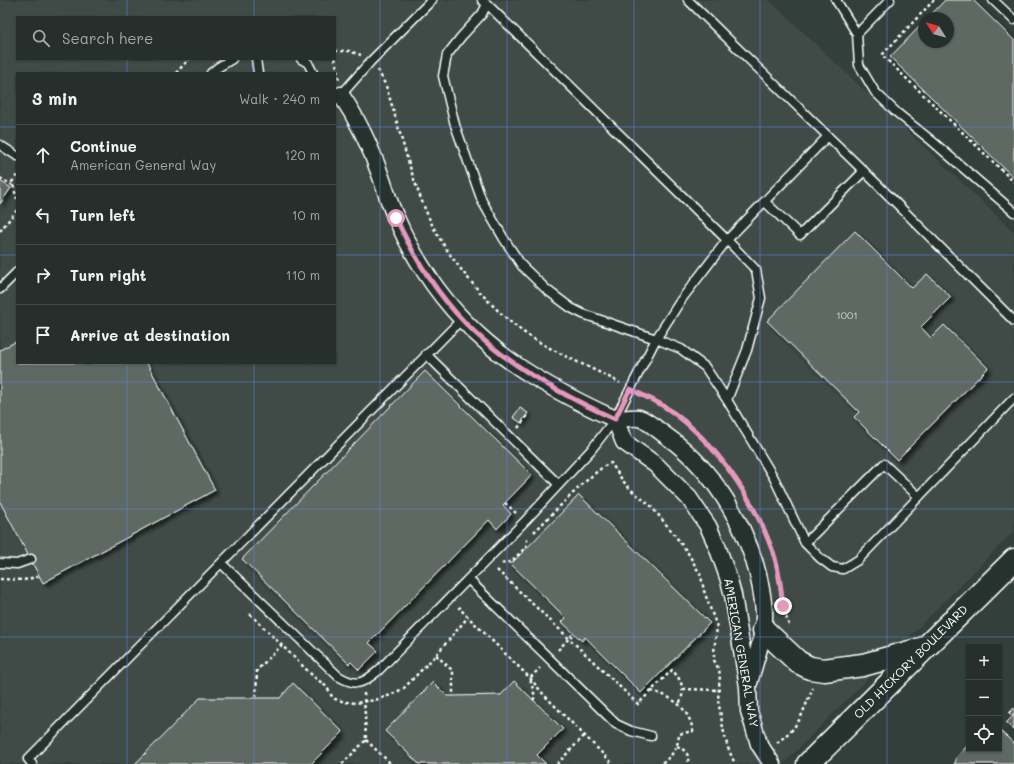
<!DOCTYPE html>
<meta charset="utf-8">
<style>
body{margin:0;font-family:Mali,sans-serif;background:#2e3734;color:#f1f3f6}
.controls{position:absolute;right:12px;bottom:12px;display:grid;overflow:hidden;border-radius:0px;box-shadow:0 1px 3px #0004}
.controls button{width:36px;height:36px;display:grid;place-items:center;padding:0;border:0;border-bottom:1px solid #424a48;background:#262f2c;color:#f1f3f6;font:20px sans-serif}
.compass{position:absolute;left:918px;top:12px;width:36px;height:36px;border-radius:50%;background:#262f2c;box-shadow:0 1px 3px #0004;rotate:307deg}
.stop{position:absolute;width:12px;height:12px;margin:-9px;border:3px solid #e797bd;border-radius:50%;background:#fff}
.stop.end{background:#e797bd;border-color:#fff;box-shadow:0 1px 4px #0008}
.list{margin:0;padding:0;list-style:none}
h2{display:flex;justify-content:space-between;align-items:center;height:52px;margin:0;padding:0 16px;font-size:17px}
h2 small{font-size:13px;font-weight:400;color:#a4a9a9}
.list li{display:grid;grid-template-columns:26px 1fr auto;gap:12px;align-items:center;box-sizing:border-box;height:60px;padding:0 16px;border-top:1px solid #424a48}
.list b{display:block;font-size:15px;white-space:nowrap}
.list p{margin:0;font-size:13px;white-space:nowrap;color:#a4a9a9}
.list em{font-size:13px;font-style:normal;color:#a4a9a9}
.icon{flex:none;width:22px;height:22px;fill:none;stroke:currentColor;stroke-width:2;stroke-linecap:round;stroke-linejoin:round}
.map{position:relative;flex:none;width:1014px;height:764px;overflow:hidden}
.search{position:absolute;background:#262f2c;box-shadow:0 1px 3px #0004;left:16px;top:16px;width:320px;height:44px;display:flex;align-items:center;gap:10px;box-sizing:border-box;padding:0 14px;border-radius:0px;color:#a4a9a9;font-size:15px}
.panel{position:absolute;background:#262f2c;box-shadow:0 1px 3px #0004;left:16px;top:72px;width:320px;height:292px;border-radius:0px}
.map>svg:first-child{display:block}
.built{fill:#404c47;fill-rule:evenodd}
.building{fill:#5f6964;stroke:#fff;filter:url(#shadow)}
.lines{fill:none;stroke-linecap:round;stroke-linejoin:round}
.lane-casing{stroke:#fff;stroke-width:11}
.street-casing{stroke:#fff;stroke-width:19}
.primary-casing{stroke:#fff;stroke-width:25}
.path{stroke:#fff;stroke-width:2.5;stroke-dasharray:3 3;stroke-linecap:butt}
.lane{stroke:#26332d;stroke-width:8}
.street{stroke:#26332d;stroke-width:16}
.primary{stroke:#26332d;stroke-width:22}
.route{stroke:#e797bd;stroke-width:5}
.grid{fill:none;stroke:#6183e4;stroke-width:1;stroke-opacity:0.55}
.labels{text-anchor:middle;stroke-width:3;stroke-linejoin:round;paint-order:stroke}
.number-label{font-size:10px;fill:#d7dad8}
.street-label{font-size:12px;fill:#fff;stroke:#26332d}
</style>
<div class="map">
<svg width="1014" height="764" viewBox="0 0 1014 764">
<defs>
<filter id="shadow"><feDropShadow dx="3.5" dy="3.5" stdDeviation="2" flood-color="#0009"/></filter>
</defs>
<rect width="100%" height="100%" fill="#333f3a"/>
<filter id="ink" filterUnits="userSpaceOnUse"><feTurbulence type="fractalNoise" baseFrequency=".025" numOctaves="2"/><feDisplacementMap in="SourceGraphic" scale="8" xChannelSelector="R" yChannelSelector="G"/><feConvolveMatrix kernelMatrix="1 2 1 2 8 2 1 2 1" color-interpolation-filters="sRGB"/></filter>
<g filter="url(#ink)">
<path class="built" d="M0,0H769L1014,232V531L783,764H0ZM17,17H335V59H17ZM17,73H335V363H17Z"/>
<path class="building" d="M945,0H973L1014,40V178L890,57L924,22V42H948V18H928Z
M0,181L11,188L0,204Z
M855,231L912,288L927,274L951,297L921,327L931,338L944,325L988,368L897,460L854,417L859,412L767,321Z
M17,341V363H147L215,490L43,583L0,502V350Z
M425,371L532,475L503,505L511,514L497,529L489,520L369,643L378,651L359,670L351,662L349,664L242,559Z
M520,408L528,413L521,423L513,417Z
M579,495L710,623L641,693L585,637L582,641L562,622L566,618L511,564Z
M514,681L563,729L537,755L546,764H419L385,731L433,682L447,696H453L501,695Z
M293,683L343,732L311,764H135L200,698H280Z
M1014,708V730L1006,723L1013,716L1009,713Z
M999,730L1014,743V764H954L956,761L955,759L969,744V749H999Z"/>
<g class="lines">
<g class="lane-casing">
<path id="lane" d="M688,0L875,182L1014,321
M836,0L857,34
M890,0L857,34L859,65L875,92L896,112L932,141L1014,212
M993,0L1014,20
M487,4L727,240L681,300L656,339L681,349L705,367L727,400L774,478L805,543L820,558L832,567L843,569L858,560L1014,398
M256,59L258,73
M301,59L308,63L313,73
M211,73L217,68L232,59
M340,95H341L370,62L432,0
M0,145L17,156
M765,202L800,235L864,171
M0,289L17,272
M462,319L221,563L338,676C357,687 362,684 378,671L526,520L591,450L615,419L656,339L583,314L571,308L547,290L522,266L504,239L482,201L455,125L443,76L447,55L461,37L482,14L487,4L482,0
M426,354L558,484
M727,400L747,350L761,298L756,270L727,240L828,136
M805,543L884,464L919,497
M0,563L17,564L31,559
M468,579L616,724L631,731L651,736
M32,764L28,759L221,563"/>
</g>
<g class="street-casing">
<path id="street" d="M341,95C358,120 371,148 381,177C386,191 390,206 397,220C417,265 447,308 485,341C522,374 571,399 615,419L624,442L656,465L689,498L708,526L717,546L728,577L733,595L748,687L749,711L759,744L772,764
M615,419C623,419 632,417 639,418C647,420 658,430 665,435C720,473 759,545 764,612C765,636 755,660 749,683"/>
</g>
<g class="primary-casing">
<path id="primary" d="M764,630L798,662L810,668L824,670L863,665L924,648
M808,764L1014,560"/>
</g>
<path class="path" d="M934,0L882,55L1014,182
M335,51H349L361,55
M335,58L339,79
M378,70L386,86C400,130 410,176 429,218C446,257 495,315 531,337C559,355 591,367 620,383
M176,73L189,59
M17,175L12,182L17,199
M0,178L12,185
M0,231L17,210
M642,395C650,400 661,403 669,409C716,443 753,497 773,551C779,569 779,587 783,605C784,612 787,618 789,625
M518,428L529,414
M505,503L516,513
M534,532C548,519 597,466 611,463L623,481L630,489L651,506L674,534L688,553L701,576L704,591L717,627L714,652V660L719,670L720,675L718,700L724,733L728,748L735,764
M502,564L504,563L511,562L526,547L527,540L529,537
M497,570L638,704L672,670C682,680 686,691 679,704
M0,579L24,580L40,576
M461,607L459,608L530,678L544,695L613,764
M250,614L314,677L327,687L331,695L335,699L345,702L356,703L375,700L391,695L404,688L436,655L468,617
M558,650L574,633
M436,655L453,671V696
M683,689L718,690
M651,691C672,696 689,708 693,731L679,734C678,748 672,757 660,764
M256,697L257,670L282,645
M533,700L535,697L530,678L540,668
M366,740L391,764
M777,743L792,730L800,719L813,688
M677,746C685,750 691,755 687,764
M342,764L366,740L364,693
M557,764L584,736"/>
<use href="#lane" class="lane"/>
<use href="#street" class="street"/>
<use href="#primary" class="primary"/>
</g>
</g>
<g class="lines" filter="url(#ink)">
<path class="route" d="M396,218C417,264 447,310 487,343C525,374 570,399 615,419L630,389C643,396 657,401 668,409C715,441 754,499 773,552C779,569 781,587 783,606"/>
</g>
<path class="grid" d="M127,0V17M254,0V17M380,0V764M507,0V764M634,0V764M760,0V764M887,0V764M127,59V73M254,59V73M0,127H17M335,127H1014M0,255H17M335,255H1014M127,363V764M254,363V764M0,382H1014M0,509H1014M0,637H1014"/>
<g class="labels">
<g class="number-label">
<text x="847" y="319">1001</text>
</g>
<g class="street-label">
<text transform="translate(741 653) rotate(80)" y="4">AMERICAN GENERAL WAY</text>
<text transform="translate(911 662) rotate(-45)" y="4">OLD HICKORY BOULEVARD</text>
</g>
</g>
</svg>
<div class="controls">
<button>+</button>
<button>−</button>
<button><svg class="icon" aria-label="locate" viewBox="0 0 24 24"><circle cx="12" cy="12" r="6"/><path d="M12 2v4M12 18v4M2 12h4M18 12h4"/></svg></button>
</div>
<svg class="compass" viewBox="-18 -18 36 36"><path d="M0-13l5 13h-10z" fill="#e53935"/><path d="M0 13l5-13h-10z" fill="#a4a9a9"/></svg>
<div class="stop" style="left:396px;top:218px"></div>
<div class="stop end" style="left:783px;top:606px"></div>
<div class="search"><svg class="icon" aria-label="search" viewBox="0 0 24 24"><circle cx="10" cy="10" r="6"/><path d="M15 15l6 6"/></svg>Search here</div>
<section class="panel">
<h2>3 min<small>Walk · 240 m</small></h2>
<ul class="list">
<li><svg class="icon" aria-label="ahead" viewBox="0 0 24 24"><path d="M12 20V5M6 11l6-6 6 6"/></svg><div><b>Continue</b><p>American General Way</p></div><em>120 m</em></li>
<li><svg class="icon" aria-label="left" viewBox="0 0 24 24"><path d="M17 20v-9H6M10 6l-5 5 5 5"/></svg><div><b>Turn left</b></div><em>10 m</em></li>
<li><svg class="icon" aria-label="right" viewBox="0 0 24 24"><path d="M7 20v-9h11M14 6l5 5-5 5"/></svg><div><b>Turn right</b></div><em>110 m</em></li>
<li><svg class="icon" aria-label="arrive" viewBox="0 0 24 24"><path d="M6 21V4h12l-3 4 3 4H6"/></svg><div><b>Arrive at destination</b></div></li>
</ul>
</section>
</div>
